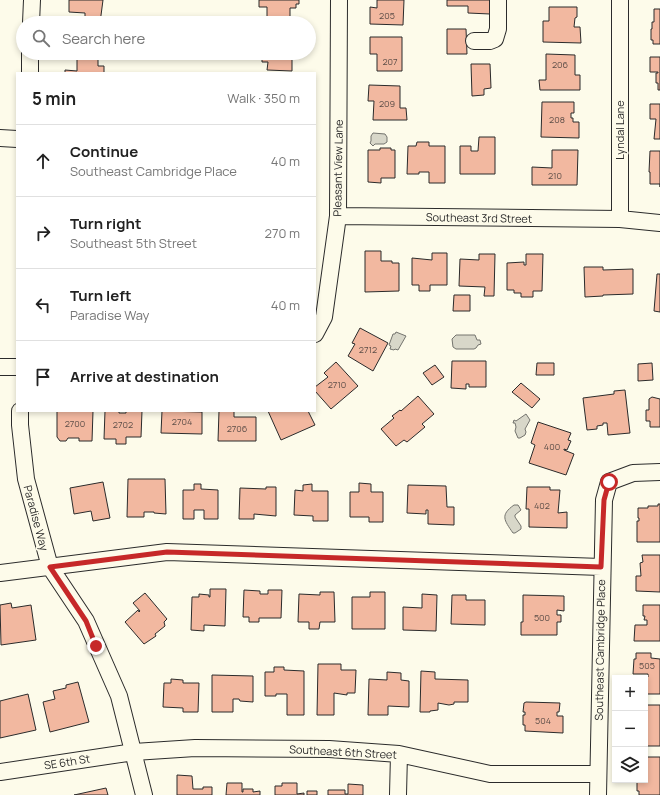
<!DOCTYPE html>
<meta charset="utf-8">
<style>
body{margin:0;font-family:Manrope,sans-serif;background:#f6f6f6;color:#222}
.controls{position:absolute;right:12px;bottom:12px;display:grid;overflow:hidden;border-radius:0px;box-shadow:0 2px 6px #0003}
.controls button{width:36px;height:36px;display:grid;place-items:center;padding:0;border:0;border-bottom:1px solid #e0e0e0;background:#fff;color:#222;font:20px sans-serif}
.stop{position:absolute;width:12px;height:12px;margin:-9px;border:3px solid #c62828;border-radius:50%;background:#fff}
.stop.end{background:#c62828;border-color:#fff;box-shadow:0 1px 4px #0008}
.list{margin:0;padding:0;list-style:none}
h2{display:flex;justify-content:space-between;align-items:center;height:52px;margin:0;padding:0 16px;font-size:17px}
h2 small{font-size:13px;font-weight:400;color:#767676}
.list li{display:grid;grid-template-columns:26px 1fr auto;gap:12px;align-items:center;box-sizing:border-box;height:72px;padding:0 16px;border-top:1px solid #e0e0e0}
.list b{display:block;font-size:15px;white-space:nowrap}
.list p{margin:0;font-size:13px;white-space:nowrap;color:#767676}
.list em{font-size:13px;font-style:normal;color:#767676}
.icon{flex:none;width:22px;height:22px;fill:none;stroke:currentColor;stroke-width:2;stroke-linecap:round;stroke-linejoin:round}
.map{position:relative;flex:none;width:660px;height:795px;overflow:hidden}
.search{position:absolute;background:#fff;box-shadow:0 2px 6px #0003;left:16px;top:16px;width:300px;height:44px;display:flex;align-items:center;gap:10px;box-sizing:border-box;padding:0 14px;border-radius:22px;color:#767676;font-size:15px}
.panel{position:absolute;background:#fff;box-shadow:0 2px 6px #0003;left:16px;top:72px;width:300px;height:340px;border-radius:0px}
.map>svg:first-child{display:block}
.water{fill:#d8d7c9;stroke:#74746e}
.building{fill:#f2b8a0;stroke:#2b2b2b}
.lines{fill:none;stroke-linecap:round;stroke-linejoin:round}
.minor-casing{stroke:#2b2b2b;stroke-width:18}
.minor{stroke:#fdfbea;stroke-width:16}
.route{stroke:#c62828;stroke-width:5}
.labels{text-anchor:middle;stroke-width:3;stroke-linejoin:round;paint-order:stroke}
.number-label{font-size:9px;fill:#5d4e48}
.street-label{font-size:11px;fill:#2b2b2b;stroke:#fdfbea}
</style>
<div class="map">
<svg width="660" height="795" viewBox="0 0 660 795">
<rect width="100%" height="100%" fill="#fdfbea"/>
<path class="water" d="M373,133L385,134L387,137V142L384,144H375L373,146L370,143L371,141V136Z
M396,332L406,336L398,350L395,349L394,350L390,349L391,346L389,345L393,334H395Z
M456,335H475L477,340H480L481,344L478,345L476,348L474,349H456L453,347L452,339Z
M526,414L530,420L525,429L526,432L525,435L520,438H518L515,431L516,427L515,423H513L514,420L516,421Z
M514,505H518L521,510L515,515V517L521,526V529L515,533H513C504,520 500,515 514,505Z"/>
<path class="building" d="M69,0H103L100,23H85V13L69,12Z
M259,0H299V4H296V8H290V22H267V7H259Z
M377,0H404L403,25L370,24V7L377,8Z
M447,0H490V14L468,13V6H447Z
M549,7H577V17L575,18L574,27H580L581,43L543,42V21H549Z
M654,9H660V44H653V40H651V29H652V22H654Z
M447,29H466L467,54H447Z
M370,37H402V71H377V54H370Z
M79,53H98V66H104V73H65V70L77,71V57H79Z
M262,53H292V71L267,70L268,62H262Z
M546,54L575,55V75H580V90H540L539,80H546Z
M650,57H660V90H658V83H656V73H658V72H650Z
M471,64H490L491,88L484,89V95L472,96Z
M369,85L400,86V108H406L407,120H373L374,101H368Z
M542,102H574V113H571V118H573V122H579V138L541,137Z
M650,104H660V139H654L656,119H650Z
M479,137H495V174H460V146H471V151H478Z
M417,142H429V146H445V183H429V172H419V174H407L408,146H416Z
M380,148H391V150H395V178H381V183L368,182V150H380Z
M552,150H578L577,185H532V167L552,168Z
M650,151H660V187V184H650V172H649Z
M365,251H381V261H392V263H399V291L365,292Z
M432,253H447V285H430V291H419V285H412V258L432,260Z
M479,254H495L494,296H484L485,287L459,286L460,259L479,260Z
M526,254H543L542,291H533V297H521V293H514V290H507V263L524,262V265H526Z
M584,267H603V270L633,269V294L603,295V296L585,297Z
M657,274H660V312L654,311Z
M454,295H470V311H453Z
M360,328L388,343L373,371L348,356L355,344L352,343Z
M452,361H486V387H469V384H466V389L451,388Z
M336,362L358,386L331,409L315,391V387L328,377L324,373Z
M537,363H554V375H536Z
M652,363L653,380L638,381V364Z
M435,365L444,377L432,385L423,373Z
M521,383L540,399L532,408L512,392Z
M625,390L630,433L608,435L607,423H603V425L597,426V429L587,430L583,398L614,394V391Z
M418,396L434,414L422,424L425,427L407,442L404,440L396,446L381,429L394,418L392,416L400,410L401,411Z
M652,397L660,399V427H650V421H646V410H649V399Z
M57,411H93L92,441H79V438H68L66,441H60L57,437Z
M105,411H119V413H126V411H142L141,437H126V444H116V439H104Z
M162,411L202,412V434L161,433Z
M219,411H234V417H256V441H218Z
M268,411H308L315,425L281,440Z
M538,422L571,433L568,440L571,441L567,450L564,449V450L574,454L566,475L529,463L535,445L531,443Z
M128,479H165L166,514L154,513V512H144V517H127Z
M103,482L110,518L93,521L91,511L74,514L70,488Z
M359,483L371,484V492H383V522H369V517H350V492H359Z
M194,484H201V489L218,490V519H204V510H194V519H183V490H194Z
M312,484V491H328V521H313V516L294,515L295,490L303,491V485Z
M408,485L446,486L447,507H454V525L428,524V510H426V514L407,513Z
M266,487H276V516L254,514V519H239L240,488L266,489Z
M527,487H550V490H560L558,513L567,512V528L529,527V509H526Z
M658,504H660V542H637V521H639V518H638V508H648V506H658Z
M642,555H660V592L636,591V576H641L640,563L643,562Z
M210,589H226L225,626L204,625V631L191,630L192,597H199V594L209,595V597H210Z
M244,590L260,591V594H268V590H282L281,618H259V622H249V617H243Z
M320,592H334L335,622H320L319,629H309V622H298L299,594L320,595Z
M370,592H385V629H352V597H370Z
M145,593L167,619L164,622L165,626L155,634L156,636L144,644L125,622L138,610L139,612L140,611L133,603Z
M422,594L437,595L436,631L403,630V607L422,608Z
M452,595H466V600H485V625L451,624Z
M523,595L564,596V611L557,610V615H561V622H557V635H521V622H523Z
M11,603L12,608L31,605L36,640L1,645L0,605Z
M643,605H660V641H634L635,625H647V620H644L645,616H643Z
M636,653H651V658L660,659V694H645V678L644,677H648V674H633L634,659H636Z
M318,664H341V670H356L355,693H347V695L334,693V715H317Z
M274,667H284V670L304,671V715H287V694H276V696H265V672H274Z
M421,671L435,672V679L468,680V702H454V704L449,705L438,703V710L430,711V712H420Z
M387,672L401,673V680L409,681V707L388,706V715H368L369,679L387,680Z
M212,675L253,676V702L240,701L239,699H233V712H212Z
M171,679L183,680V683H199L198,712H183V708L163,707L164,683H171Z
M78,682L89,722L50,732L43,702L55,699L53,691L66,688V685Z
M28,694L36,730L0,738V701Z
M526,702L560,703L559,712H557V716H563V733L525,731V725H523V715H525V712H523L524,703Z
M645,705H660V746H645Z
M645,757H660V795H639V791H637V781L645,780Z
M177,775L192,776L193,789H203V787H212V795H177Z
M227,783H242V792H243V789H253V792L260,791V795H226Z
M282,783H297V794L304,793V795H275V786H282Z
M348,784L363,785V795H328V790H345V794H348Z
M106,788L108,795H74Z
M307,791H317V795H307Z"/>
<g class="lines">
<g class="minor-casing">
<path id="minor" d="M31,23L32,0
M474,41H490L495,39L498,29V0
M30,73V53
M0,138L17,139
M338,216L620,219L660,223
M620,219V0
M315,334L324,317L338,216L339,0
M0,367H17
M20,411V425L26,479L50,567L86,621L119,696L144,795
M0,573L167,552L601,567
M0,772L134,752L195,748L329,749L399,754L490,774H598
M398,795L399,754
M598,795L604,500L609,482L633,473L660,472"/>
</g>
<use href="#minor" class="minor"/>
</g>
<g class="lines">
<path class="route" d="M96,646L86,621L50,567L167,552L601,567L604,500L609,482"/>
</g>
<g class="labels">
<g class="number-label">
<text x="387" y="19">205</text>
<text x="390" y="65">207</text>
<text x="560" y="68">206</text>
<text x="387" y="107">209</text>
<text x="557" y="123">208</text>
<text x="555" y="179">210</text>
<text x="368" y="353">2712</text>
<text x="337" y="388">2710</text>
<text x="182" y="425">2704</text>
<text x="75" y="427">2700</text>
<text x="123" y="428">2702</text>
<text x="237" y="432">2706</text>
<text x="552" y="450">400</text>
<text x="542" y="509">402</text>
<text x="542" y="621">500</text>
<text x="647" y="669">505</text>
<text x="543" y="724">504</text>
</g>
<g class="street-label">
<text transform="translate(620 130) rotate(-90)" y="4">Lyndal Lane</text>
<text transform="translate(338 168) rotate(-89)" y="4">Pleasant View Lane</text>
<text transform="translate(479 218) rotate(1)" y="4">Southeast 3rd Street</text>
<text transform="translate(36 518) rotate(75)" y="4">Paradise Way</text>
<text transform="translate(600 650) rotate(-89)" y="4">Southeast Cambridge Place</text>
<text transform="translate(343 752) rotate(3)" y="4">Southeast 6th Street</text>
<text transform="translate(67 762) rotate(-9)" y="4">SE 6th St</text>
</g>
</g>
</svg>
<div class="controls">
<button>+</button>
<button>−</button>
<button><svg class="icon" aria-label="layers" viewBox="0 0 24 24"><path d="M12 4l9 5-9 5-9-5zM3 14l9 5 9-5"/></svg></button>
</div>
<div class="stop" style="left:609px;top:482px"></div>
<div class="stop end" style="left:96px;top:646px"></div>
<div class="search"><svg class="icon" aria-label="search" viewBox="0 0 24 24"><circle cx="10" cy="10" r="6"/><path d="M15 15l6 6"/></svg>Search here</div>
<section class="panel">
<h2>5 min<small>Walk · 350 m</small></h2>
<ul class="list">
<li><svg class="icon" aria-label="ahead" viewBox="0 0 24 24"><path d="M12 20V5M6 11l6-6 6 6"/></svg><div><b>Continue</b><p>Southeast Cambridge Place</p></div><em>40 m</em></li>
<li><svg class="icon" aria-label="right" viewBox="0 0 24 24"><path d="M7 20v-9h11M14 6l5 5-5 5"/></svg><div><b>Turn right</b><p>Southeast 5th Street</p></div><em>270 m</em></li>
<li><svg class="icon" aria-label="left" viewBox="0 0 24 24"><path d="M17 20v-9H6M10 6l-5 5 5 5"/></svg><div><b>Turn left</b><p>Paradise Way</p></div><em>40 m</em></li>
<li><svg class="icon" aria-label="arrive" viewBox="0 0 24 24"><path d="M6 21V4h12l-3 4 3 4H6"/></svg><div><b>Arrive at destination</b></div></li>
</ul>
</section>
</div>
